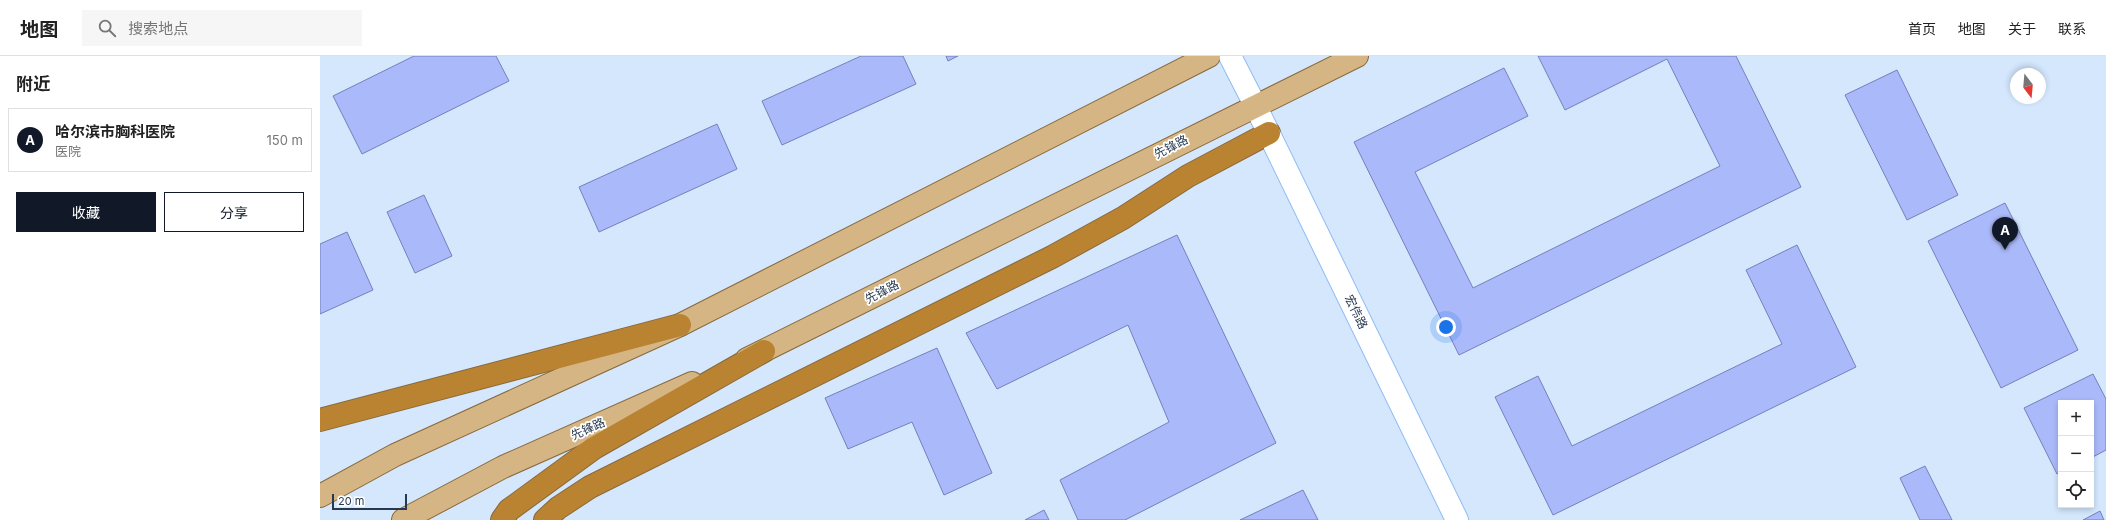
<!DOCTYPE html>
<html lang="zh">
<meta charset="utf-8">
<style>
body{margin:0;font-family:Inter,"Noto Sans SC",sans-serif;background:#f6f6f6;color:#222}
.controls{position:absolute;right:12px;bottom:12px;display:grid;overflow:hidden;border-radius:0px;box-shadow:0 2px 6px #0003}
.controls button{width:36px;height:36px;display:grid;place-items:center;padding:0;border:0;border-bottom:1px solid #e0e0e0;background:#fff;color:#222;font:20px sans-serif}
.compass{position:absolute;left:1690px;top:12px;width:36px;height:36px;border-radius:50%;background:#fff;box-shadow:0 2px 6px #0003;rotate:164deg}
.scale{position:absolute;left:12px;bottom:10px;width:75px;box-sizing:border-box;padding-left:4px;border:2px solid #273950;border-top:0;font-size:11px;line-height:14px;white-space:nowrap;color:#273950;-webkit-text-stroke:3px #fff;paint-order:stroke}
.you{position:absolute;left:1126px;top:271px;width:14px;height:14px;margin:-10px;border:3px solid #fff;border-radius:50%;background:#1a73e8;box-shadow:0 0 0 6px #1a73e833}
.badge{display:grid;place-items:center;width:26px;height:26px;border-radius:50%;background:#111827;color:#fff;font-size:13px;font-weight:700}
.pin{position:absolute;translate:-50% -33px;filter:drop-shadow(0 1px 2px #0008)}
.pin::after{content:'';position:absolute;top:21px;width:14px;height:12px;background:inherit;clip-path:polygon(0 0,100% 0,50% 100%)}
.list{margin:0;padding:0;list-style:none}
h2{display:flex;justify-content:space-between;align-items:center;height:52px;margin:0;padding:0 16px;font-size:17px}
h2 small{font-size:13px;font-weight:400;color:#767676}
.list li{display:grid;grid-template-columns:26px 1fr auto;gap:12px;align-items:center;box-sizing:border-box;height:64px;margin:0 8px 8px;padding:0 8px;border:1px solid #e0e0e0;border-radius:0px}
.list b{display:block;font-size:15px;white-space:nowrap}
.list p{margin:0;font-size:13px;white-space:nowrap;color:#767676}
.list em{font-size:13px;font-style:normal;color:#767676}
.actions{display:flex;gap:8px;padding:12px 16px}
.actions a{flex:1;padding:9px 0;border:1px solid #111827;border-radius:0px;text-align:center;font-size:14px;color:#111827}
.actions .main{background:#111827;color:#fff}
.icon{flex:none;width:22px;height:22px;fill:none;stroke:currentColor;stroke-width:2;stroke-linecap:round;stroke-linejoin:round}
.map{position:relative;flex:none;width:1786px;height:464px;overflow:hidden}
header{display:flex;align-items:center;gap:24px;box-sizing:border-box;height:56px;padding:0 20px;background:#fff;border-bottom:1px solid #e0e0e0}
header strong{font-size:19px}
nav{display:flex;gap:22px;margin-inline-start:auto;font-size:14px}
.search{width:280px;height:36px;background:#f6f6f6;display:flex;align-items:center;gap:10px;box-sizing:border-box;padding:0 14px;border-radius:0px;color:#767676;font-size:15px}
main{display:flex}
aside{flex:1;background:#fff}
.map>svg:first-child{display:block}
.building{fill:#aab9f9;stroke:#7380bc}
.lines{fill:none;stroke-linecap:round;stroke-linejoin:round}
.street-casing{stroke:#8fbcf3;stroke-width:24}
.secondary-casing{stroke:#8fbcf3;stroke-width:24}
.primary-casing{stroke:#87693c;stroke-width:24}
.highway-casing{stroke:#87693c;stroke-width:24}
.street{stroke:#fff;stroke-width:22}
.secondary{stroke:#fff;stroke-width:22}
.primary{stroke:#d6b584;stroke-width:22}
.highway{stroke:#ba8332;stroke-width:22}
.labels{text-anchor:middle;stroke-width:3.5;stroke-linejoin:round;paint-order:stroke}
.street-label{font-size:12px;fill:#273950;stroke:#fff}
</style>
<header>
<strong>地图</strong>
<div class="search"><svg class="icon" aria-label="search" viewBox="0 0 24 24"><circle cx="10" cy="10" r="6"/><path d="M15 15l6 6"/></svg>搜索地点</div>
<nav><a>首页</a><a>地图</a><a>关于</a><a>联系</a></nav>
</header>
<main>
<aside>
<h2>附近<small></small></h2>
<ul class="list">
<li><span class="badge">A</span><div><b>哈尔滨市胸科医院</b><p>医院</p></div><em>150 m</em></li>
</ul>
<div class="actions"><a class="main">收藏</a><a>分享</a></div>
</aside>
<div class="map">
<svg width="1786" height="464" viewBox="0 0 1786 464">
<rect width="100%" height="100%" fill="#d4e7fd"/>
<path class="building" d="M94,0H176L189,25L42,98L13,40Z
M541,0H583L596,28L462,89L442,45Z
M626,0H638L628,5Z
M1218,0H1416L1481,131L1139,299L1034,86L1184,12L1208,60L1095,116L1153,232L1400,110L1347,3L1245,54Z
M1577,14L1638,139L1587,164L1525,39Z
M397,68L417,113L279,176L259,131Z
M104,139L132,200L95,217L67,156Z
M1685,147L1758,294L1681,332L1608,185Z
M27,176L53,234L0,258V188Z
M857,179L956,387L805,464H758L740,424L849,366L808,269L677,333L646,277Z
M1477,189L1536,311L1233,459L1175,341L1218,320L1252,390L1462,288L1426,214Z
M617,292L672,417L624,439L592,366L528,393L505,342Z
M1773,318L1786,343V394L1771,402V347H1741V416L1737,418L1704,352Z
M1605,410L1632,464H1600L1580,422Z
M983,434L998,464H920Z
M724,454L729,464H705Z
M1780,455L1784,464H1763Z"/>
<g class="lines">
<g class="street-casing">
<path id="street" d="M910,0L935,49"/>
</g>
<g class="secondary-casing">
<path id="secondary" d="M935,49L1137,464"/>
</g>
<g class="primary-casing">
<path id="primary" d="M427,303L1037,0
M0,440L75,399L360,269L889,0
M83,464L183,411L372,327"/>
</g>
<g class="highway-casing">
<path id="highway" d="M0,364L360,269
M182,464L189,454L274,392L444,295
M225,464L238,452L270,431L732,201L803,162L868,120L949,77"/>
</g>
<use href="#street" class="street"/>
<use href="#secondary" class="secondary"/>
<use href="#primary" class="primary"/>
<use href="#highway" class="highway"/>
</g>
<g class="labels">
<g class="street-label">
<text transform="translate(851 91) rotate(-27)" y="4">先锋路</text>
<text transform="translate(562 236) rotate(-27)" y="4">先锋路</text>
<text transform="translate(1036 256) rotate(64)" y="4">宏伟路</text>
<text transform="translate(268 373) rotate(-24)" y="4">先锋路</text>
</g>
</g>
</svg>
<div class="controls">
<button>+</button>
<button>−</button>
<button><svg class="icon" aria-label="locate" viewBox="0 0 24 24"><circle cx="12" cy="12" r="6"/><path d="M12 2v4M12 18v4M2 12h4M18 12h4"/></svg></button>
</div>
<svg class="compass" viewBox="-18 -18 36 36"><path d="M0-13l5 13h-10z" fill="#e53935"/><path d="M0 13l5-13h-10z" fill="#767676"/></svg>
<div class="scale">20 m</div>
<div class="you"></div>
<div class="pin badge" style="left:1685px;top:194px">A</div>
</div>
</main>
